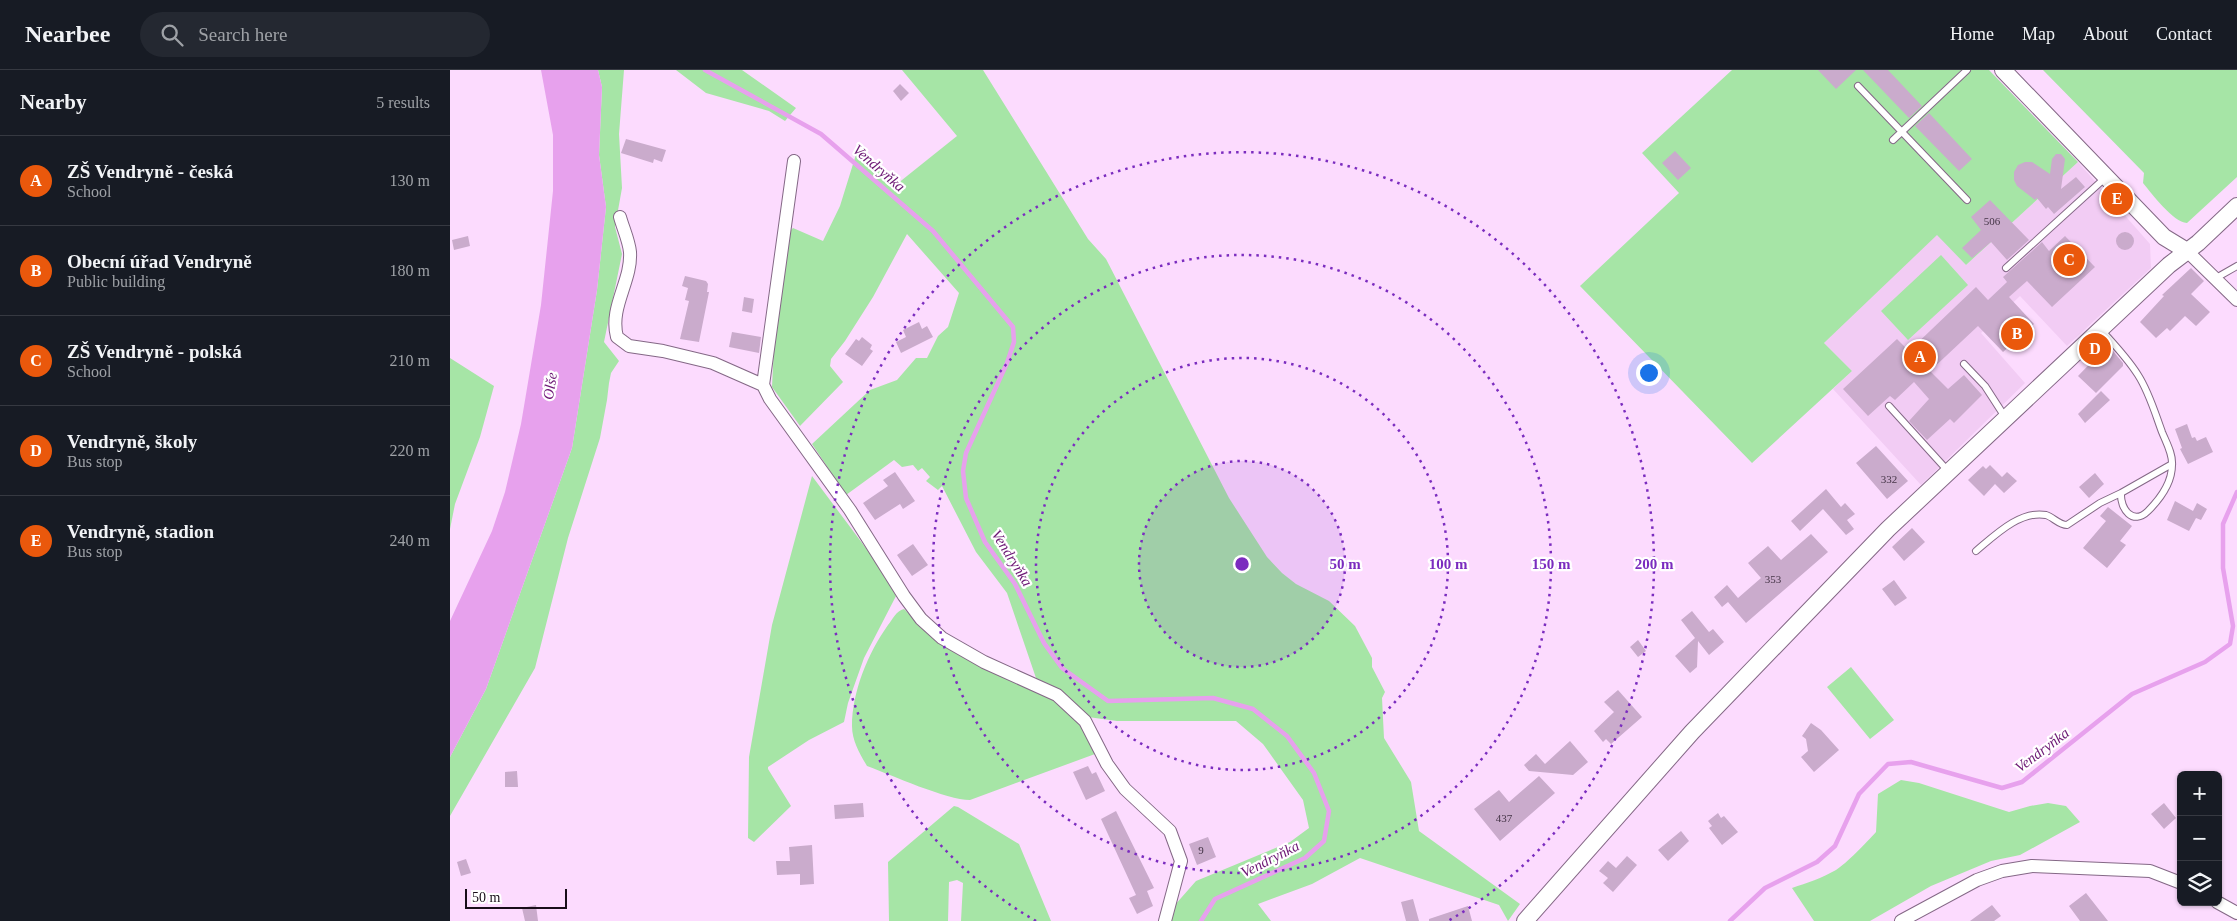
<!DOCTYPE html>
<meta charset="utf-8">
<style>
body{margin:0;font-family:"Times New Roman",serif;background:#242831;color:#f1f3f6}
.controls{position:absolute;right:15px;bottom:15px;display:grid;overflow:hidden;border-radius:8px;box-shadow:0 1px 4px #0004}
.controls button{width:45px;height:45px;display:grid;place-items:center;padding:0;border:0;border-bottom:1px solid #363941;background:#171b24;color:#f1f3f6;font:25px sans-serif}
.scale{position:absolute;left:15px;bottom:12px;width:102px;box-sizing:border-box;padding-left:5px;border:2px solid #180d19;border-top:0;font-size:14px;line-height:18px;white-space:nowrap;color:#180d19;-webkit-text-stroke:4px #fff;paint-order:stroke}
.you{position:absolute;left:1198px;top:302px;width:18px;height:18px;margin:-12px;border:4px solid #fff;border-radius:50%;background:#1a73e8;box-shadow:0 0 0 8px #1a73e833}
.badge{display:grid;place-items:center;width:32px;height:32px;border-radius:50%;background:#ea580c;color:#fff;font-size:16px;font-weight:700}
.pin{position:absolute;translate:-50% -50%;border:2px solid #fff;box-shadow:0 1px 5px #0006}
.list{margin:0;padding:0;list-style:none}
h2{display:flex;justify-content:space-between;align-items:center;height:65px;margin:0;padding:0 20px;font-size:21px}
h2 small{font-size:16px;font-weight:400;color:#9ea1a6}
.list li{display:grid;grid-template-columns:32px 1fr auto;gap:15px;align-items:center;box-sizing:border-box;height:90px;padding:0 20px;border-top:1px solid #363941}
.list b{display:block;font-size:19px;white-space:nowrap}
.list p{margin:0;font-size:16px;white-space:nowrap;color:#9ea1a6}
.list em{font-size:16px;font-style:normal;color:#9ea1a6}
.icon{flex:none;width:28px;height:28px;fill:none;stroke:currentColor;stroke-width:2;stroke-linecap:round;stroke-linejoin:round}
.map{position:relative;flex:none;width:1787px;height:851px;overflow:hidden}
header{display:flex;align-items:center;gap:30px;box-sizing:border-box;height:70px;padding:0 25px;background:#171b24;border-bottom:1px solid #363941}
header strong{font-size:24px}
nav{display:flex;gap:28px;margin-inline-start:auto;font-size:18px}
.search{width:350px;height:45px;background:#242831;display:flex;align-items:center;gap:12px;box-sizing:border-box;padding:0 18px;border-radius:28px;color:#9ea1a6;font-size:19px}
main{display:flex}
aside{flex:1;background:#171b24}
.map>svg:first-child{display:block}
.built{fill:#f2ccf4}
.green{fill:#a6e5a6}
.water{fill:#e7a1ed}
.lines{fill:none;stroke-linecap:round;stroke-linejoin:round}
.stream{stroke:#e7a1ed;stroke-width:4.5}
.building{fill:#caabcc}
.service-casing{stroke:#846886;stroke-width:8}
.minor-casing{stroke:#846886;stroke-width:14}
.tertiary-casing{stroke:#846886;stroke-width:18}
.service{stroke:#fff;stroke-width:6}
.minor{stroke:#fff;stroke-width:12}
.tertiary{stroke:#fff;stroke-width:16}
.ring{fill:none;stroke:#7b2cbf;stroke-width:2.5;stroke-dasharray:2.5 5}
.labels{text-anchor:middle;stroke-width:4.5;stroke-linejoin:round;paint-order:stroke}
.number-label{font-size:11px;fill:#443446}
.water-label{font-size:15px;font-style:italic;fill:#6c1874;stroke:#fff}
.centre{fill:#7b2cbf;stroke:#fff;stroke-width:2.5}
.ring-label{font-size:15px;text-anchor:middle;font-weight:bold;fill:#7b2cbf;stroke:#fff;stroke-width:4.5;stroke-linejoin:round;paint-order:stroke}
</style>
<header>
<strong>Nearbee</strong>
<div class="search"><svg class="icon" aria-label="search" viewBox="0 0 24 24"><circle cx="10" cy="10" r="6"/><path d="M15 15l6 6"/></svg>Search here</div>
<nav><a>Home</a><a>Map</a><a>About</a><a>Contact</a></nav>
</header>
<main>
<aside>
<h2>Nearby<small>5 results</small></h2>
<ul class="list">
<li><span class="badge">A</span><div><b>ZŠ Vendryně - česká</b><p>School</p></div><em>130 m</em></li>
<li><span class="badge">B</span><div><b>Obecní úřad Vendryně</b><p>Public building</p></div><em>180 m</em></li>
<li><span class="badge">C</span><div><b>ZŠ Vendryně - polská</b><p>School</p></div><em>210 m</em></li>
<li><span class="badge">D</span><div><b>Vendryně, školy</b><p>Bus stop</p></div><em>220 m</em></li>
<li><span class="badge">E</span><div><b>Vendryně, stadion</b><p>Bus stop</p></div><em>240 m</em></li>
</ul>
</aside>
<div class="map">
<svg width="1787" height="851" viewBox="0 0 1787 851">
<rect width="100%" height="100%" fill="#fcdbfe"/>
<path class="built" d="M1628,92L1700,174L1701,198L1617,276L1570,226L1531,263L1575,313L1471,415L1383,319L1402,301L1374,273L1487,164L1516,195Z"/>
<path class="green" d="M148,0H174L169,64L172,118L165,157L172,184L154,272L169,291L161,303L159,313L157,330L150,368L118,468L85,598L0,746V687L36,619L122,378L147,220L156,137L149,85L152,17Z
M226,0H292L346,38L335,51L319,41L256,23Z
M452,0H533L638,169L656,189L779,428L817,487L832,503L846,514L879,531L905,556L922,588V597L935,622L932,628L934,668L961,712L969,761L1070,834L1058,851L1049,835L910,788L862,814L808,834L821,851H721L724,836L746,811L840,772L859,758L853,730L813,674L786,651H667L638,647L617,629L586,608L557,523L526,482L492,416L488,420L476,411L480,407L472,398L468,401L463,395L452,397L444,390L396,425L362,374L420,320L447,310L466,288H477L488,266L498,257L509,223L457,164L423,227L395,271L381,289L380,296L393,312L350,356L322,317L324,276L341,160L343,158L373,171L390,136L408,78L447,114L507,66Z
M1282,0H1539L1628,92L1516,195L1487,165L1374,273L1402,301L1302,393L1130,216L1229,123L1192,83Z
M1593,0H1787V107L1737,153C1723,152 1702,124 1693,113L1694,103Z
M1491,185L1518,215L1458,270L1431,241Z
M0,288L44,316L30,367L5,434L0,459Z
M362,406L430,497L446,526L414,588L398,633L394,652L359,670L318,697V699L341,736L304,772L298,768L299,687L322,555Z
M454,539L483,566L486,572H491L541,602L600,628L622,642L633,656L645,684L520,730C497,730 441,705 417,696C410,684 402,671 402,656C402,622 418,583 438,555C443,549 446,541 454,539Z
M1401,597L1444,650L1420,669L1377,617Z
M1451,710L1469,713L1559,742L1580,736L1598,733L1616,736L1630,752L1570,785L1541,791L1481,816L1420,851H1364L1342,818C1357,813 1372,808 1386,800C1397,793 1416,773 1426,762L1428,724Z
M504,736L508,737L569,774L601,851H511L513,813L507,810L499,812L498,851H439L438,792Z"/>
<path class="water" d="M91,0H148L152,17L149,85L156,137L147,220L122,378L36,619L0,687V551L42,461L55,422L71,354L91,235L103,121V65Z"/>
<g class="lines">
<path class="stream" d="M255,0L371,64L483,161L563,257L564,272L557,293L516,383L513,401L516,428L535,472L565,514L594,573L612,598L658,631L763,628L803,639L837,666L864,703L879,741L874,771L855,788L765,829L751,851
M1280,851L1315,818L1367,792L1385,776L1409,724L1438,694L1461,692L1552,718L1572,712L1682,624L1755,592L1780,574L1783,556L1773,498V454L1787,422"/>
</g>
<path class="building" d="M1368,0H1406L1386,19Z
M1413,0H1438L1472,36L1459,48Z
M450,14L459,23L451,31L443,21Z
M1479,43L1522,89L1509,101L1465,56Z
M176,69L216,80L212,92L204,89L203,93L171,83Z
M1225,81L1241,98L1228,110L1212,93Z
M1606,84H1611L1615,89L1611,119L1626,107L1635,117L1604,144L1598,137L1596,139L1587,128L1585,130L1567,116L1564,110V102L1568,95L1575,92H1582L1600,104L1602,89Z
M1540,130L1579,170L1557,190L1541,172L1522,188L1512,178L1531,160L1521,147Z
M1666 171a9 9 0 1 1 18 0a9 9 0 1 1-18 0Z
M18,166L20,176L4,180L2,170Z
M1615,166L1645,197L1602,237L1577,211L1559,227L1584,254L1572,265L1553,282L1528,256L1480,301L1498,319L1514,305L1532,325L1504,353L1500,349L1477,370L1459,351L1479,329L1464,312L1445,330L1440,326L1418,346L1393,319L1447,269L1459,281L1526,217L1538,230L1557,212L1553,207L1592,172L1599,181Z
M1741,198L1754,211L1741,224L1760,242L1746,256L1735,246L1720,261L1717,258L1706,268L1690,252L1714,226L1712,225Z
M235,206L256,211L258,214L257,222H259L249,272L230,269L239,231L235,230L238,218L232,216Z
M294,227L304,229L302,243L292,241Z
M469,252L472,259L477,256L483,267L451,283L446,272L456,267L453,260Z
M282,262L311,267L309,283L279,277Z
M412,267L422,275L420,279L423,281L412,296L395,284L406,269L409,271Z
M1658,275L1673,293V296L1646,323L1628,306Z
M1651,321L1660,330L1635,353L1628,344Z
M1737,354L1742,368L1745,367L1747,371L1756,367L1763,382L1738,394L1730,379L1732,378L1725,359Z
M1426,376L1458,411L1437,429L1406,393Z
M1540,395L1552,407L1557,402L1567,411L1554,423L1545,414L1534,426L1518,410L1533,396L1536,399Z
M445,402L465,431L453,439L450,434L425,450L413,433L438,416L433,410Z
M1645,403L1654,414L1639,428L1629,417Z
M1376,419L1391,437L1395,433L1405,444L1397,450L1404,459L1396,465L1373,439L1350,461L1341,451Z
M1725,431L1743,441L1747,433L1757,439L1751,450L1746,448L1739,461L1717,450Z
M1658,437L1682,456L1670,471L1676,475L1657,498L1633,478L1656,451L1650,446Z
M1462,458L1475,472L1454,491L1442,477Z
M1361,464L1378,482L1296,553L1278,532L1272,537L1264,527L1277,515L1288,528L1311,508L1298,493L1318,476L1331,490Z
M463,474L478,495L462,506L447,485Z
M1444,510L1457,528L1445,536L1432,519Z
M1242,541L1259,562L1263,559L1274,572L1259,585L1248,571L1247,597L1240,603L1225,586L1245,568L1231,550Z
M1188,570L1196,581L1188,587L1180,577Z
M1168,620L1192,647L1161,674L1156,669L1153,672L1144,661L1164,642L1154,632Z
M1361,653L1371,660L1389,680L1364,702L1351,687L1358,681L1356,669L1352,666Z
M1120,671L1138,692L1123,705L1079,701L1074,695L1086,684L1095,694Z
M638,696L642,704L646,702L655,721L636,730L623,702Z
M67,701L68,717H55V702Z
M1089,706L1105,723L1050,771L1024,739L1049,720L1059,732Z
M413,733L414,747L385,749L384,735Z
M1714,733L1726,748L1714,759L1701,744Z
M666,741L704,818L697,821L703,836L687,844L679,828L686,825L651,749Z
M1268,743L1271,748L1274,746L1288,762L1272,775L1259,758L1262,756L1258,751Z
M1231,761L1239,771L1218,791L1208,780Z
M758,767L766,787L747,795L739,774Z
M362,775L364,814L350,815V804L327,805L326,791H340L339,777Z
M1177,786L1187,795L1163,822L1153,813L1158,808L1149,801L1158,791L1166,798Z
M16,789L21,803L11,806L7,792Z
M1636,823L1658,851H1630L1619,836Z
M963,829L969,851H956L951,832Z
M86,835L88,851H75L72,838Z
M1542,835L1551,846L1544,851H1520Z
M1018,836L1022,851H979V849Z"/>
<g class="lines">
<g class="service-casing">
<path id="service" d="M1408,16L1517,130
M1443,70L1517,0
M1556,198L1655,108
M1766,208L1787,196
M1652,261C1665,275 1678,289 1688,305C1699,322 1705,343 1712,362C1716,372 1723,384 1722,395C1722,412 1710,429 1698,441C1683,456 1670,439 1671,423L1722,394
M1514,294L1535,316L1555,347
M1439,336L1498,401
M1526,481C1544,466 1570,440 1596,445C1603,447 1609,455 1617,455L1650,433L1671,423"/>
</g>
<g class="minor-casing">
<path id="minor" d="M344,91L313,315L320,329L400,440L454,526L471,549L492,568L534,592L607,625L635,651L657,694L675,719L720,761L731,791L715,851
M170,147C173,158 179,171 180,182C182,211 159,237 167,267L179,276L213,281L263,293L313,315
M1737,181L1787,230
M1767,832L1787,843
M1451,851L1527,810L1552,801L1582,796L1700,801L1731,813"/>
</g>
<g class="tertiary-casing">
<path id="tertiary" d="M1553,0L1714,167L1737,181
M1075,851L1242,662L1438,459L1719,195L1748,173L1787,136"/>
</g>
<use href="#service" class="service"/>
<use href="#minor" class="minor"/>
<use href="#tertiary" class="tertiary"/>
</g>
<circle cx="792" cy="494" r="103" fill="#7b2cbf" fill-opacity=".12"/>
<g class="ring">
<circle cx="792" cy="494" r="103"/>
<circle cx="792" cy="494" r="206"/>
<circle cx="792" cy="494" r="309"/>
<path d="M586 851A412 412 0 1 1 998 851"/>
</g>
<g class="labels">
<g class="number-label">
<text x="1542" y="155">506</text>
<text x="1439" y="413">332</text>
<text x="1323" y="513">353</text>
<text x="1054" y="752">437</text>
<text x="751" y="784">9</text>
</g>
<g class="water-label">
<text transform="translate(429 98) rotate(41)" y="5">Vendryňka</text>
<text transform="translate(100 316) rotate(-81)" y="5">Olše</text>
<text transform="translate(562 488) rotate(58)" y="5">Vendryňka</text>
<text transform="translate(1592 680) rotate(-37)" y="5">Vendryňka</text>
<text transform="translate(820 789) rotate(-27)" y="5">Vendryňka</text>
</g>
</g>
<circle cx="792" cy="494" r="8" class="centre"/>
<g class="ring-label">
<text x="895" y="499">50 m</text>
<text x="998" y="499">100 m</text>
<text x="1101" y="499">150 m</text>
<text x="1204" y="499">200 m</text>
</g>
</svg>
<div class="controls">
<button>+</button>
<button>−</button>
<button><svg class="icon" aria-label="layers" viewBox="0 0 24 24"><path d="M12 4l9 5-9 5-9-5zM3 14l9 5 9-5"/></svg></button>
</div>
<div class="scale">50 m</div>
<div class="you"></div>
<div class="pin badge" style="left:1470px;top:287px">A</div>
<div class="pin badge" style="left:1567px;top:264px">B</div>
<div class="pin badge" style="left:1619px;top:190px">C</div>
<div class="pin badge" style="left:1645px;top:279px">D</div>
<div class="pin badge" style="left:1667px;top:129px">E</div>
</div>
</main>
